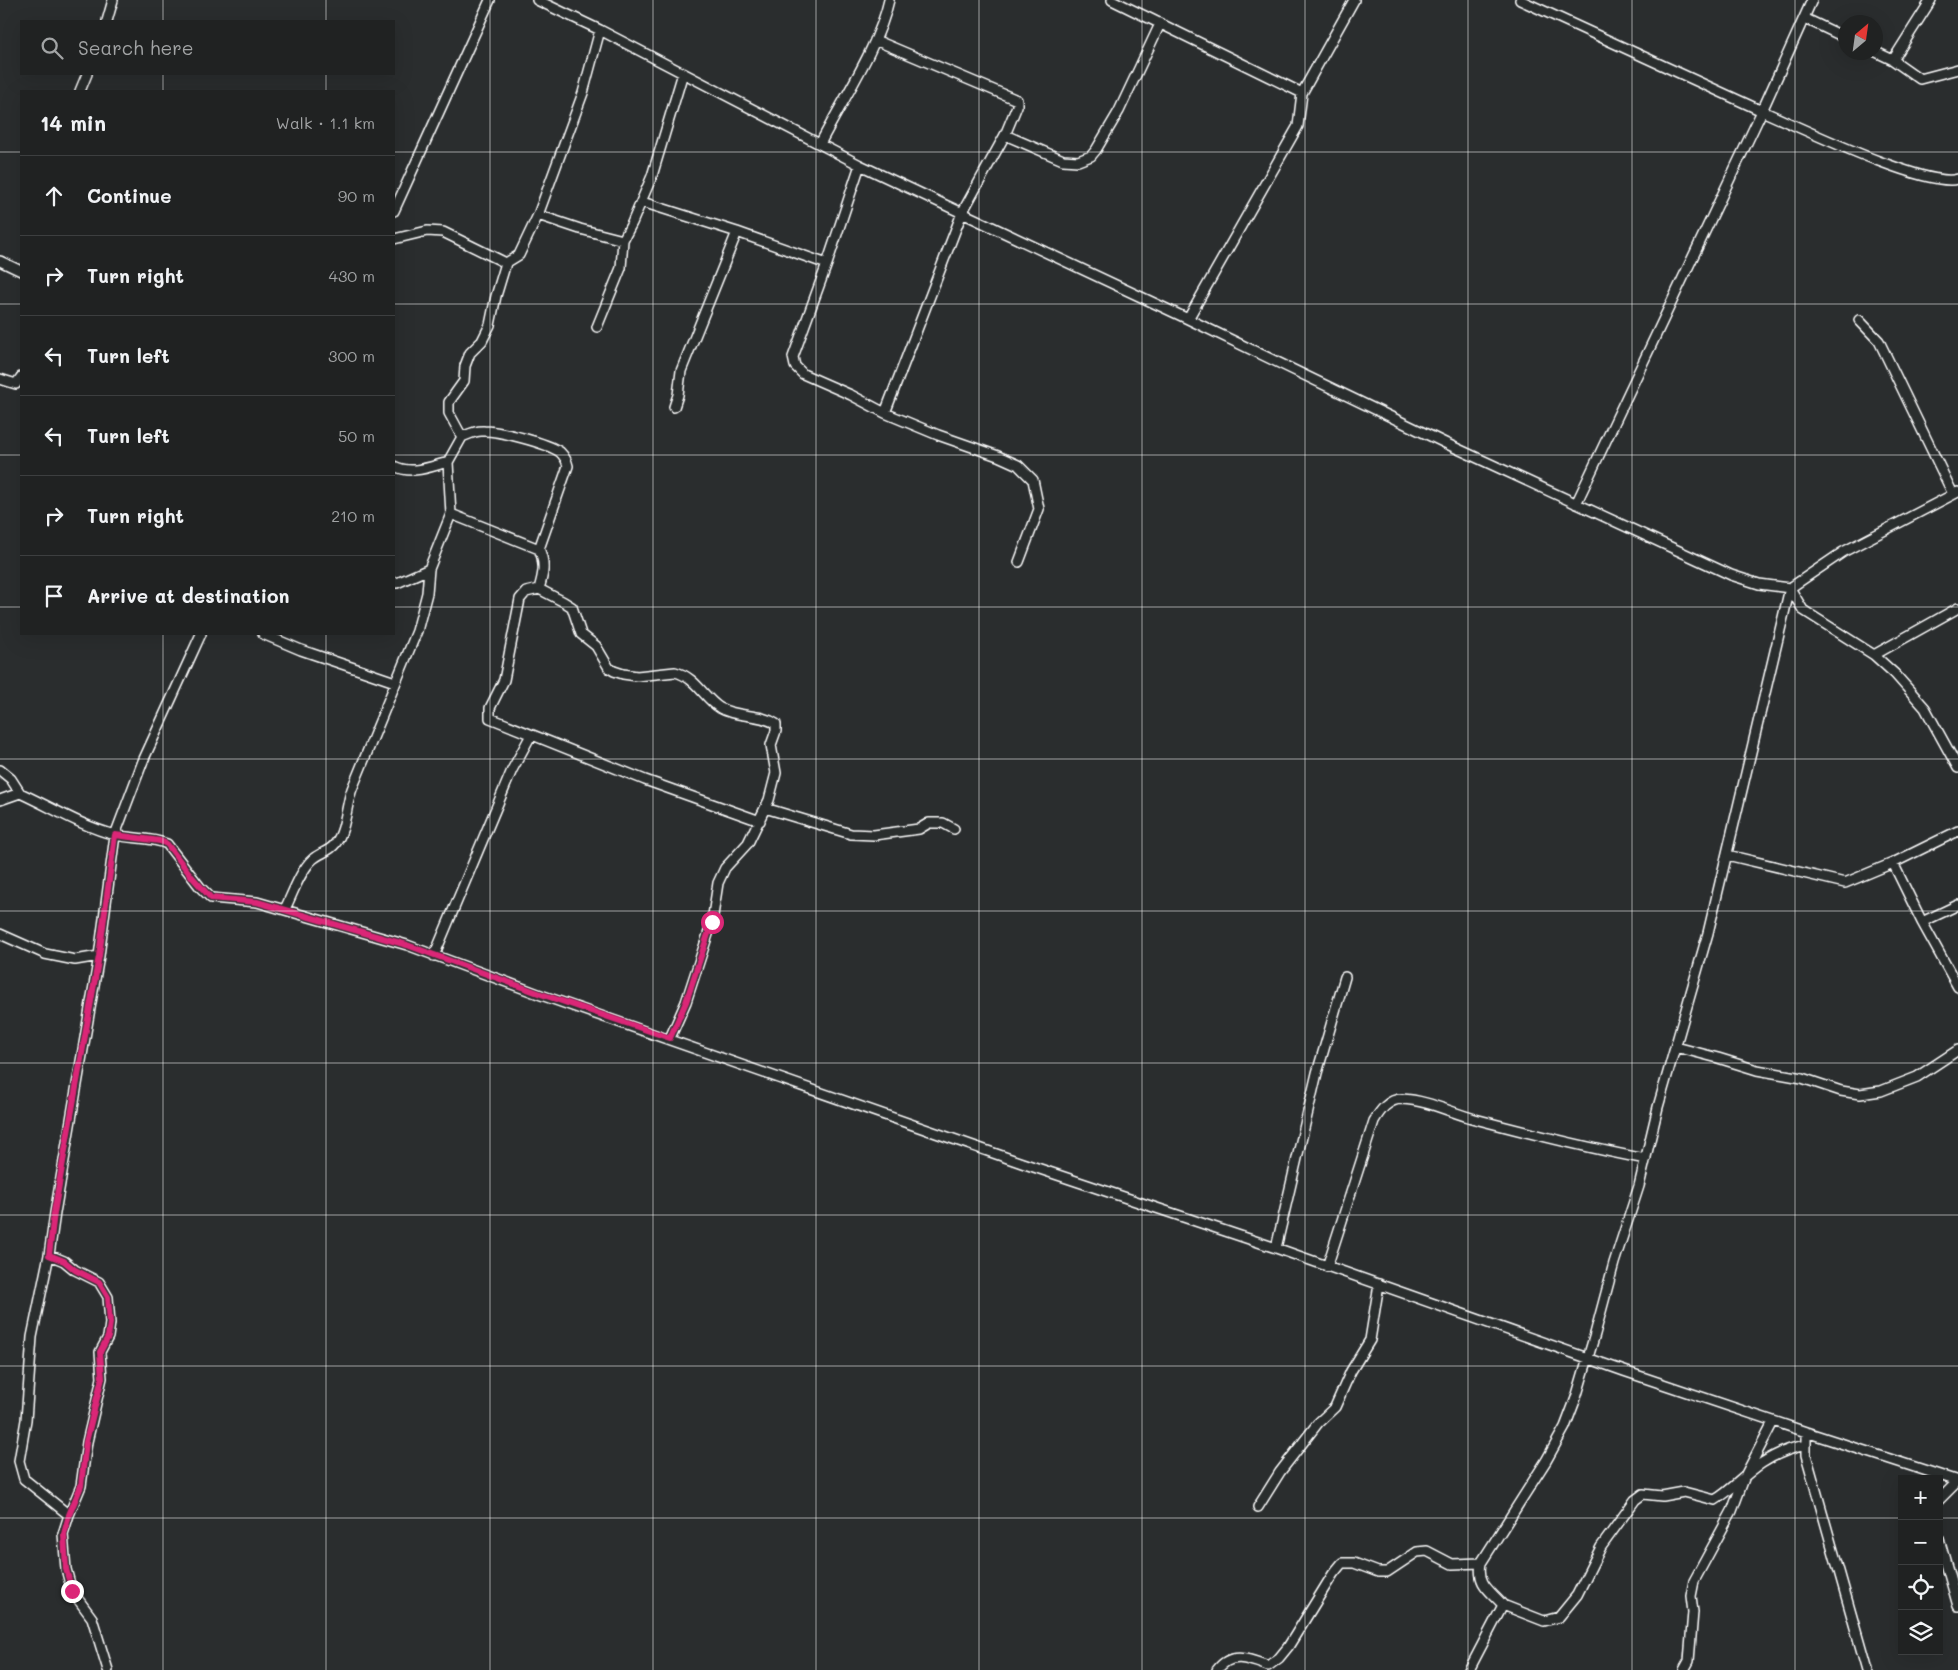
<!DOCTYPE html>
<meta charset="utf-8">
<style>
body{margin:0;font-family:Mali,sans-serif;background:#2d2f2f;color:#f1f3f6}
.controls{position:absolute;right:15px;bottom:15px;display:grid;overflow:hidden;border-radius:0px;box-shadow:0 5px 20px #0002}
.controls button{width:45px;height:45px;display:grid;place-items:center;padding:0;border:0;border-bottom:1px solid #3d3f40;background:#202222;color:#f1f3f6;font:25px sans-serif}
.compass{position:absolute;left:1838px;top:15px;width:45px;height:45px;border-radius:50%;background:#202222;box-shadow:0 5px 20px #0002;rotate:29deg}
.stop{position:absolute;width:15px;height:15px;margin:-11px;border:4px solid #db2777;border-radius:50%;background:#fff}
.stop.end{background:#db2777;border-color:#fff;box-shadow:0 1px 5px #0008}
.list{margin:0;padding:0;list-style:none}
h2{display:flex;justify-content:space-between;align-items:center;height:65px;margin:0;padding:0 20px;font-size:21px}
h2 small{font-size:16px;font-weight:400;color:#a2a4a5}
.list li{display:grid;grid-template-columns:32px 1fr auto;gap:15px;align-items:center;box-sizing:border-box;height:80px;padding:0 20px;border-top:1px solid #3d3f40}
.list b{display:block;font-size:19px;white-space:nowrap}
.list em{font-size:16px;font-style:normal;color:#a2a4a5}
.icon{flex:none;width:28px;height:28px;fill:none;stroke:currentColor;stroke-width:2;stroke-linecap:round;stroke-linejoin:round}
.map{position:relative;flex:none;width:1958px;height:1670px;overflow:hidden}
.search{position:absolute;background:#202222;box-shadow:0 5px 20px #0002;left:20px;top:20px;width:375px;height:55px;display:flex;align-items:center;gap:12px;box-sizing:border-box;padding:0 18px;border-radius:0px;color:#a2a4a5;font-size:19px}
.panel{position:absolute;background:#202222;box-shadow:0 5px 20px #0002;left:20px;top:90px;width:375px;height:545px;border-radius:0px}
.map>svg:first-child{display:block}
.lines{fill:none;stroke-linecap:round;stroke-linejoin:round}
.street-casing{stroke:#fff;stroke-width:12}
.street{stroke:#2a2d2e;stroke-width:9}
.route{stroke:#db2777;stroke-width:6}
.grid{fill:none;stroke:#fff;stroke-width:1;stroke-opacity:0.55}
</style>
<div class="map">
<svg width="1958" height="1670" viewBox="0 0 1958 1670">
<rect width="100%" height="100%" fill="#2a2d2e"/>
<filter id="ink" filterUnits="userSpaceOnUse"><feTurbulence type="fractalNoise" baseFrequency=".02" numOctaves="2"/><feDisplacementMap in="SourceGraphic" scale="10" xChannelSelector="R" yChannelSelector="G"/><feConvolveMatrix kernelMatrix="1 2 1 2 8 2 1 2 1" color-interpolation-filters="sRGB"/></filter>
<g filter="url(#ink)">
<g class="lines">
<g class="street-casing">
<path id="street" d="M537,0L600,30L860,165L1188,319L1298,126L1302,93L1354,0
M1112,0L1302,93
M1520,0L1762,111L1812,0
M1931,0L1893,60L1920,79L1958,69
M1804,18L1846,38
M107,21L113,0
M875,40L1017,100V106L1005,135L962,213L885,413L938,435L998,456L1018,465L1033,480L1039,509L1019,562
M1876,52L1893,60
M80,91L87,74
M1005,135L1063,160L1078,161L1091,156L1096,150L1119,111L1160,24
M820,144C842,101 879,46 889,0
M860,165L827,264L793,357L795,366L803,374L851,395L885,413
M642,202L737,232L827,264
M394,211L490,0
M538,215L580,229L623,240
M0,261L21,271
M506,263L519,255L538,215L583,93L600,30
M1188,319L1445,443L1731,575L1759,584L1790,588L1843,552L1958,492
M1859,320L1879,341L1953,494
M597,327L621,268L623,240L632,223L652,176L683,73
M0,379L16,384L21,377
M674,407L678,395L681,371L737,232
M462,437C469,434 476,430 484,431C500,431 547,443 560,452C564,456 567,461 568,466L539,549C546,564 543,575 539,589L526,592L520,599L504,680L490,708V718L645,780L760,821
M394,466C412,475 429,467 448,462
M1576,504L1762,111C1797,126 1927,189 1958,179
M451,514L539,549
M394,582L397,583L429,569
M1790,588L1803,610L1874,655L1895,674L1925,708L1958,768
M539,589L564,602L572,607L581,634L596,646L609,668L614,671L623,674L637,676L675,672C696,677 703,697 720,708C737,718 760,713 776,724V731L771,745L776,773L769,800L748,843L725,868L718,883L712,922L686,1002L670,1038
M263,634L301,650L395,682
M1874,655L1958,608
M0,770L11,779L20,793
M0,800L20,793C51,807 81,826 115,835C132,839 151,837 167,844L200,887L211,898L257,902L407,945L541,995L1022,1163L1276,1248L1624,1371L1806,1432
M765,808L851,834L874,835L919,829L929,823H943L954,829
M1727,855L1845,883L1893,863L1958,831
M1893,863L1922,922L1958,987
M285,909C292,895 301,869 313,859C320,853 330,851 335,844C346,831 346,805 352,789L417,631L427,593L429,569L451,514L448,462L462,437L449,413V402L464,381L465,366L470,353L482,341L490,325L496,296L506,263L443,232L427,231L394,239
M1922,922L1958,905
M0,934L45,954L75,960L99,956
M434,956L512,770L531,735
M1676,1047L1718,1058L1757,1070L1802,1078L1841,1091L1860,1094L1881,1091L1917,1077L1958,1050
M1276,1248L1317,1073L1345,977
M49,1255L64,1261L75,1270L99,1282L108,1297L110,1323L108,1337L100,1352L102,1378L87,1442L81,1486L69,1515L63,1534L66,1569L72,1591L92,1618L108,1670
M1327,1267L1374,1121C1380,1111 1388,1099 1402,1099C1427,1100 1452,1113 1475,1119C1532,1134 1588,1148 1646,1159
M1939,1500L1958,1481
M1258,1507L1280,1472L1318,1423L1335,1407L1351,1371L1370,1340L1379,1284
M69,1515L24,1479L19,1461L26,1420L32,1337L49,1255L55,1213L99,956L115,835L143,761L201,634
M1939,1539L1958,1606
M1503,1605L1544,1621L1559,1617L1577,1595L1601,1547L1635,1500L1643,1494L1662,1496L1684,1492L1715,1500C1732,1490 1745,1474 1762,1463C1774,1455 1791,1448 1806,1445
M1217,1670C1231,1651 1249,1659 1268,1666L1279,1658L1288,1647L1333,1574L1342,1563H1354L1378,1572H1387L1417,1552L1427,1551L1452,1564L1481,1563
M1469,1670L1503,1605C1490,1590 1477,1585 1481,1563L1546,1461L1565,1427L1576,1398L1595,1334L1614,1263L1639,1186L1658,1107L1708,933L1790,588
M1684,1670L1689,1661L1693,1612L1691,1596L1694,1581L1732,1511L1745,1476L1773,1422
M1867,1670L1806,1455V1432L1958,1481"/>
</g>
<use href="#street" class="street"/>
</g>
</g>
<g class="lines" filter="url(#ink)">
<path class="route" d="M72,1591L66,1569L64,1534L69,1515L81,1486L86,1442L102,1378L100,1352L108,1337L110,1323L108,1297L99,1282L75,1270L64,1261L49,1255L54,1213L99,956L115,835L160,841L167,844L192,877L211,898L257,902L407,945L541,994L670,1038L686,1002L712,922"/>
</g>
<path class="grid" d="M163,0V21M326,0V21M490,0V1670M653,0V1670M816,0V1670M979,0V1670M1142,0V1670M1305,0V1670M1468,0V1670M1632,0V1670M1795,0V1670M163,74V91M326,74V91M0,152H21M394,152H1958M0,304H21M394,304H1958M0,455H21M394,455H1958M0,607H21M394,607H1958M163,634V1670M326,634V1670M0,759H1958M0,911H1958M0,1063H1958M0,1215H1958M0,1366H1958M0,1518H1902M1939,1518H1958"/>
</svg>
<div class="controls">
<button>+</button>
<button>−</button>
<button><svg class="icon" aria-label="locate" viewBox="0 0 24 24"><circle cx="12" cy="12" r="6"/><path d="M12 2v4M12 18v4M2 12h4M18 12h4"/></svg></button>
<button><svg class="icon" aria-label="layers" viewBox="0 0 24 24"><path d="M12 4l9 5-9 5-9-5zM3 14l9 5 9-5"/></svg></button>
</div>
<svg class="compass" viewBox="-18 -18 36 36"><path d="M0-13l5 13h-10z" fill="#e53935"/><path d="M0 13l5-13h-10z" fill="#a2a4a5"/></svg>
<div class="stop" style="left:712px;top:922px"></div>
<div class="stop end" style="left:72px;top:1591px"></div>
<div class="search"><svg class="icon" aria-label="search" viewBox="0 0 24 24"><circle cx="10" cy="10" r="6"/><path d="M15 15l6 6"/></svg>Search here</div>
<section class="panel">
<h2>14 min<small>Walk · 1.1 km</small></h2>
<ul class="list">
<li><svg class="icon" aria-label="ahead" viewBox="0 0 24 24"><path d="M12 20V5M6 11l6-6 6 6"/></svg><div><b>Continue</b></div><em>90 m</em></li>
<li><svg class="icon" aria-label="right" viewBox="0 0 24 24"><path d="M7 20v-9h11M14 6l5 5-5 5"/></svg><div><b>Turn right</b></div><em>430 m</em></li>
<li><svg class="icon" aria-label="left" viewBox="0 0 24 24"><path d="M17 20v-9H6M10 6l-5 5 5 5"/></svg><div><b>Turn left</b></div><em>300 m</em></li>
<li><svg class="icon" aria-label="left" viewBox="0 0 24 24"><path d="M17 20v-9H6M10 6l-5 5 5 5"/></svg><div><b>Turn left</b></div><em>50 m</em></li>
<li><svg class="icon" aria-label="right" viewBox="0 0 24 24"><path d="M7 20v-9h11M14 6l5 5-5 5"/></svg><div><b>Turn right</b></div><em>210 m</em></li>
<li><svg class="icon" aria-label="arrive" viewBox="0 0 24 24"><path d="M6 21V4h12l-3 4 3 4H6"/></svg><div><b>Arrive at destination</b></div></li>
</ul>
</section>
</div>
